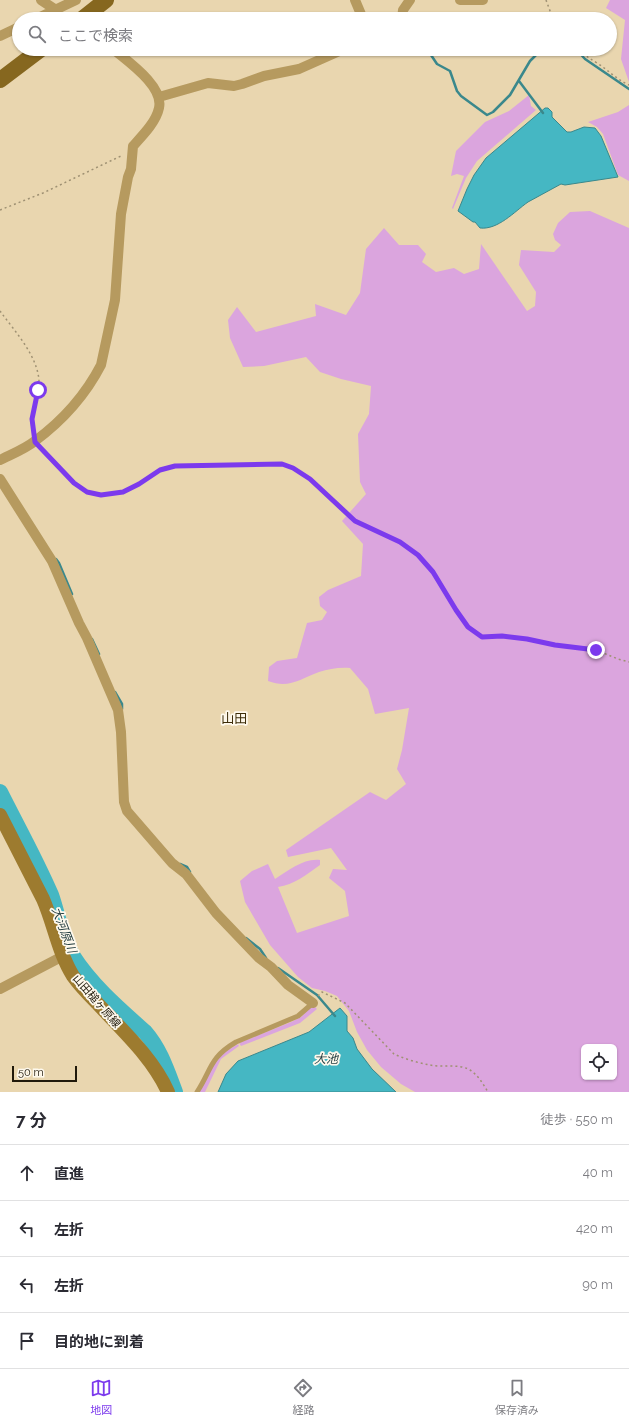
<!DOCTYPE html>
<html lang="ja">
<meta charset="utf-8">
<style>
body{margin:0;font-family:Raleway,"Noto Sans JP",sans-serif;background:#f7f7f7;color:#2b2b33}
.controls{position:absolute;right:12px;bottom:12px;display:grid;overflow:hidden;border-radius:6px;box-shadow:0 1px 3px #0004}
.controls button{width:36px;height:36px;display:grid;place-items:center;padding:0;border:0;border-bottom:1px solid #e1e1e2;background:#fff;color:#2b2b33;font:20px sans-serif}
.scale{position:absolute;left:12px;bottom:10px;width:65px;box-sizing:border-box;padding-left:4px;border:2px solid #20190a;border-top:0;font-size:11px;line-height:14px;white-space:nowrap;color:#20190a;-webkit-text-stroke:3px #fef9ed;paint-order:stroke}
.stop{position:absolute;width:12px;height:12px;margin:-9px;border:3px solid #7c3aed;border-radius:50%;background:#fff}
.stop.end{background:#7c3aed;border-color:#fff;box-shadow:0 1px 4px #0008}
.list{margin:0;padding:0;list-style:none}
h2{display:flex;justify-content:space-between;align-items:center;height:52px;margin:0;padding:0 16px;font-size:17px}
h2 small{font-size:13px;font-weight:400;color:#7c7c81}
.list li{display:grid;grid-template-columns:26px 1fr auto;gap:12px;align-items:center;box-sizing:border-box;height:56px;padding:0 16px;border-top:1px solid #e1e1e2}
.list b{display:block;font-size:15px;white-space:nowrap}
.list em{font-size:13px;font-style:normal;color:#7c7c81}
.icon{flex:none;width:22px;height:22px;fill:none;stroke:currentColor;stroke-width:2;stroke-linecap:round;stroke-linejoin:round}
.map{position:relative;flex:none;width:629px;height:1092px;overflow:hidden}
.search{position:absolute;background:#fff;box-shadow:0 1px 3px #0004;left:12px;right:12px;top:12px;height:44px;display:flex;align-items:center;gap:10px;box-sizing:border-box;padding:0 14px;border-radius:22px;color:#7c7c81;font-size:15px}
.sheet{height:276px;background:#fff}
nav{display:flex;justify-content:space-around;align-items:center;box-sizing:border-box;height:56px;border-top:1px solid #e1e1e2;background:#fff;font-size:11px;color:#7c7c81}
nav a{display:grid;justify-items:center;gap:2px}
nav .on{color:#7c3aed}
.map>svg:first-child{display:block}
.green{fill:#dba5de;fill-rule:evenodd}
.water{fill:#45b7c3;stroke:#3a888c}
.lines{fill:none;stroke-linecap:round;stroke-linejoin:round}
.stream{stroke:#3a888c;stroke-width:2.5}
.river{stroke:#45b7c3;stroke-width:16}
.path{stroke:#9f9173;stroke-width:1.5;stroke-dasharray:2 3;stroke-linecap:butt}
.service{stroke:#b69a5f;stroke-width:5}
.minor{stroke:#b69a5f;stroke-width:10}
.secondary{stroke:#9d7b2f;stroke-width:14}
.primary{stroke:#86671f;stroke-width:16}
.route{stroke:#7c3aed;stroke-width:5}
.labels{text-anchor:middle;stroke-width:3.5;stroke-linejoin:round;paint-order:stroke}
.street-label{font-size:11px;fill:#20190a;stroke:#fef9ed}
.water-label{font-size:12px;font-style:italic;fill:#253e41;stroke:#fef9ed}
.quarter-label{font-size:13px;fill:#3c2c08;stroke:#fef9ed}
</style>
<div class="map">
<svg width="629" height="1092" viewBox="0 0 629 1092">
<rect width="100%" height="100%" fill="#e9d6af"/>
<path class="green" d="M610,0H629V82L621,59L625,20L606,8Z
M529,95L531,106L536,110L477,161L466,178L453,209L452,208L464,176L457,174L451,176L456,151L485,122L509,111Z
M629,105V181L618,175L603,134L597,127L588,122L618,112Z
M590,211L629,228V1092H415L401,1084L381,1067L367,1050L357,1032L349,1011L337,996L325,991L312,988L298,977L270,945L245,902L240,881L252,871L268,864L275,879C289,870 304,858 320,860V865C307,874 294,885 278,887L297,933L349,916L345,891L329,878L333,869L347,870L331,848L288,857L286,850L370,792L386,800L406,784L397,769L402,750L409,708L375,714L368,689L350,668C339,667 329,669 319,672C300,679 289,689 268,681L269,667L277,661L297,658L307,623L322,620L327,612L320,606L319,597L328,590L361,576L363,544L342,521L366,494L360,482L358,434L369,414L371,386L341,379L320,372L306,357L264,366L243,367L230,338L228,320L237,307L256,332L316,316L315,304L346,315L360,293L366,249L384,228L399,245H418L426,254L422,262L436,272L454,268L464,274L479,269L481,244L527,311L535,306L536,292L519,265L521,250L554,252L561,245L555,240L553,234L558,223L570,212ZM584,1047H614V1077H584Z
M313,1005L317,1009L300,1023L241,1046L239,1043L291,1022L301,1017Z
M238,1044L239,1046L221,1059L205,1092H199L215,1061L223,1053Z"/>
<path class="water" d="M545,108H548L552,112V117L567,132H571L584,127L595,128L601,136L618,177L565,185L561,184C550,190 539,196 528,202C514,212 498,230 480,228L475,222H473L458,211L467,189L474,175L486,158Z
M340,1008L347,1016V1031L353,1038L357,1049L372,1069L396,1092H218L226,1074L238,1061L309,1032Z"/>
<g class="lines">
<path class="stream" d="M427,49L437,64L450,71L457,91L461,96L487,115L493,112L510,95L530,61L542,49
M576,49L585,59L629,89
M519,81L543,113
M56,559L59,563L72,594
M92,639L99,654
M115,692L122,704V709
M180,864L187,867L190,872
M246,938L260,949L266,958
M278,968L317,995L335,1016"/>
<path class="river" d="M0,792C17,826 36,860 51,895C58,915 61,937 72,955C91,985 119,1009 145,1032C160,1049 167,1071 175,1092"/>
<path class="path" d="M546,0L553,19
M580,49C586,57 589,58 597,63C608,70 616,79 629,85
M0,210L43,193L123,155
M0,311C16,333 41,359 39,387C37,404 31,412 33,430
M42,449L74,483L87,492L101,495L123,492L139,484L160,470L175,466L282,464L293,467L310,479L355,521L400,542L418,555L433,573L456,610L468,627L482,637L502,636L527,639L555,645L596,650L618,659L629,662
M318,996L322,992L345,1003L394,1054C405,1059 418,1063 430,1065C443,1068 458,1063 470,1070C478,1075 483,1084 488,1092"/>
<path class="service" d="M197,1092C212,1069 209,1058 236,1042L298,1016L313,1003"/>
<path class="minor" d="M41,0L56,10
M355,0L363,19
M460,0H483
M36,19L76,0
M402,19L403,10L410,0
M0,36L19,27
M159,97L208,83L234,86L242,84L264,76L299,69L344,49
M0,460C12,454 25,449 35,441C62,421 86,394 101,365L115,300L121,214L128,177L131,169L133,146C143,135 156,122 159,108C164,86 127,61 113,49
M0,479L52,561L79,623L87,638L118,710L121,732L124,802L127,811L172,863L186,874L216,913L259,958L271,967L288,985L313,1003
M0,989L63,956"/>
<path class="secondary" d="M0,815L43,899C54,924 58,952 73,976C80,986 89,995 97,1003C122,1030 153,1058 168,1092"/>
<path class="primary" d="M82,19L106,0
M0,80L41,49"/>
</g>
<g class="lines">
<path class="route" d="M38,390L32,419L35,442L74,483L87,492L101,495L123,492L139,484L160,470L175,466L282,464L293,468L310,479L355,521L400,542L418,555L433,572L456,610L468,627L482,637L502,636L527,639L555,645L596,650"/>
</g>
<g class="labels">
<g class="street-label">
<text transform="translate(97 1001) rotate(49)" y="4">山田槌ヶ原線</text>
</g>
<g class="water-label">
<text transform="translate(64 930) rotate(69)" y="4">大河原川</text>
<text x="326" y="1063">大池</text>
</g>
<g class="quarter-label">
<text x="234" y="723">山田</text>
</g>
</g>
</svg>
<div class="controls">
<button><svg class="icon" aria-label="locate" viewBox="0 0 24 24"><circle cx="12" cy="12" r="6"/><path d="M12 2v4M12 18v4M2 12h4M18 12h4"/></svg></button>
</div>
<div class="scale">50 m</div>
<div class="stop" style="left:38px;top:390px"></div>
<div class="stop end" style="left:596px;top:650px"></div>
<div class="search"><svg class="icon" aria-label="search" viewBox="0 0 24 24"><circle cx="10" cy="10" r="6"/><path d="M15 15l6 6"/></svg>ここで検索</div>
</div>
<section class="sheet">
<h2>7 分<small>徒歩 · 550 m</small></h2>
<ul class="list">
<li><svg class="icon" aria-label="ahead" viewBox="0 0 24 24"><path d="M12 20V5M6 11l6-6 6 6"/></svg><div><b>直進</b></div><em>40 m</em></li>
<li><svg class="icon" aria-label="left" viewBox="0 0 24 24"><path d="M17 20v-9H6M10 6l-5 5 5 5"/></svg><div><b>左折</b></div><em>420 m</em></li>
<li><svg class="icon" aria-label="left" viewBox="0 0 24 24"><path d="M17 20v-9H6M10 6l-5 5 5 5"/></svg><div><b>左折</b></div><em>90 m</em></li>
<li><svg class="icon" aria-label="arrive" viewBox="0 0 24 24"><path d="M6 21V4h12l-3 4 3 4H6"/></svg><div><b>目的地に到着</b></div></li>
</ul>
</section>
<nav>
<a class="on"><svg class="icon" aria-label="map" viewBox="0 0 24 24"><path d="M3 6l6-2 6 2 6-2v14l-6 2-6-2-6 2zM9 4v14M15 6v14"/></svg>地図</a>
<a><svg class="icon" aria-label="directions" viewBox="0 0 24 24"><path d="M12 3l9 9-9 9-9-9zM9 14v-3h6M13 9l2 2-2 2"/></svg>経路</a>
<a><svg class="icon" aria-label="saved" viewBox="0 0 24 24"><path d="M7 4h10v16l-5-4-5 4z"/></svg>保存済み</a>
</nav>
